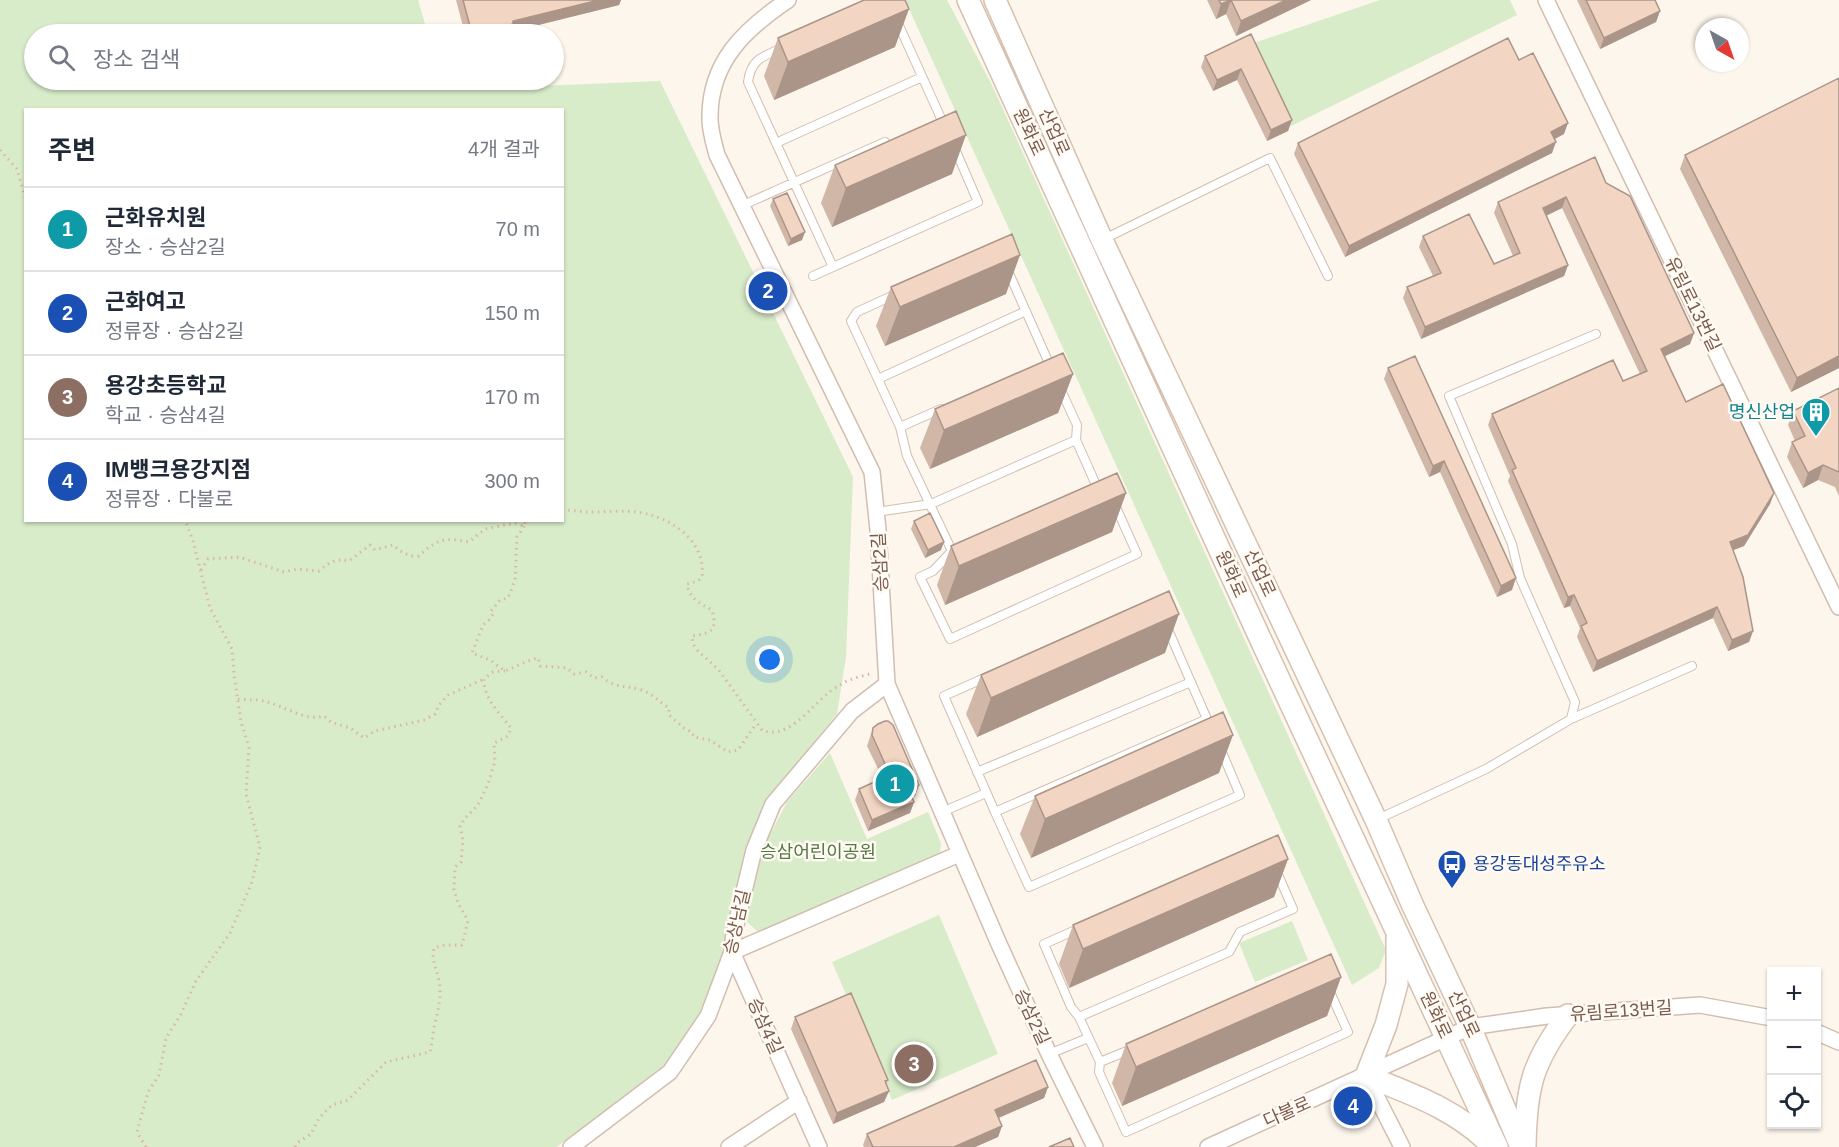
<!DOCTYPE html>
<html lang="ko">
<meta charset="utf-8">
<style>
body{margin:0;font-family:Helvetica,"Noto Sans KR",sans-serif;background:#f2f2f3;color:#1f2937}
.controls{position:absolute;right:18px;bottom:18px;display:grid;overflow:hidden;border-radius:0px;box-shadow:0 2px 4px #0004}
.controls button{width:54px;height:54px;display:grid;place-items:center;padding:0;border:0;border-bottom:2px solid #e0e1e3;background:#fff;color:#1f2937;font:30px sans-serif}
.compass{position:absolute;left:1695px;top:18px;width:54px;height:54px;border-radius:50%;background:#fff;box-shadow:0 2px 4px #0004;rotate:140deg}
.you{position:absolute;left:770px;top:660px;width:21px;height:21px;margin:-15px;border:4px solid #fff;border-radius:50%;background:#1a73e8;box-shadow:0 0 0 9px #1a73e833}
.badge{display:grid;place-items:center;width:39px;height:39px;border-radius:50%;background:#e76f51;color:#fff;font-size:20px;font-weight:700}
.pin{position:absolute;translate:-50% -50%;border:3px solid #fff;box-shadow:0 2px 6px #0006}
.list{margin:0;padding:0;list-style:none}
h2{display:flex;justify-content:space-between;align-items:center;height:78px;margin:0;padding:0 24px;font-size:26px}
h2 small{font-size:20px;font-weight:400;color:#747a83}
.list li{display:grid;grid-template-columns:39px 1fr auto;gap:18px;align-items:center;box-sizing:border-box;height:84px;padding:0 24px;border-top:2px solid #e0e1e3}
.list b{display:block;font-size:22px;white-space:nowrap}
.list p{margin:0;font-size:20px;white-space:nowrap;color:#747a83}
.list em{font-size:20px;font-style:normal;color:#747a83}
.icon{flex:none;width:33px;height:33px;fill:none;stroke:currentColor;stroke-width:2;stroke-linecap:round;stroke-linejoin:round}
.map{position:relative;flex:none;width:1839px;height:1147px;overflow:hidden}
.search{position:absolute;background:#fff;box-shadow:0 2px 4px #0004;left:24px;top:24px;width:540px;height:66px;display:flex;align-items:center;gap:15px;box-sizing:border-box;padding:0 21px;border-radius:33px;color:#747a83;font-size:22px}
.panel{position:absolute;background:#fff;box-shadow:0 2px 4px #0004;left:24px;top:108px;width:540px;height:414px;border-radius:0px}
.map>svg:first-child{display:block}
.green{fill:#d8ecc9;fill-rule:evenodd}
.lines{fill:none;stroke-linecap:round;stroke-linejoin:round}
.lane-casing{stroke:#d1beb0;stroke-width:10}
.street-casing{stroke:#d1beb0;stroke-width:18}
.secondary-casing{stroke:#d6c0b0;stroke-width:24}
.path{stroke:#d9b8a5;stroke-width:3;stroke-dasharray:1.5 4.5;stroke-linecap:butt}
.lane{stroke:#fff;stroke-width:8}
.street{stroke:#fff;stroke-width:15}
.secondary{stroke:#fff;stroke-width:21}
.wall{fill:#d1b7a8}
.shaded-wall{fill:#aa9588}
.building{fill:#f3d5c3;stroke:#aa9588;stroke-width:1.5}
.labels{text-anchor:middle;stroke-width:5;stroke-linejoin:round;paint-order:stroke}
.street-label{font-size:18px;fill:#7a5c4d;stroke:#fffaf3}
.culture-label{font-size:18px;fill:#0d838f;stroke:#fffaf3;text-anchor:end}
.park-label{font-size:18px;fill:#537a41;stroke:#fffaf3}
.transit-label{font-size:18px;fill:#164399;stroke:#fffaf3;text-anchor:start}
</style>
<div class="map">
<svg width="1839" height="1147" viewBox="0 0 1839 1147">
<rect width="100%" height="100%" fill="#fdf6ec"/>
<path class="green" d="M0,0H418L428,34H34V80H440L444,90L660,81L853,477L846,657L837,714L765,802L746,851L722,958L705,1015L672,1059L557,1147H0ZM26,110H562V520H26Z
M905,0H947L992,85L1386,950L1379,968L1352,985Z
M1380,0H1510L1517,15L1291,126L1251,44Z
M830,753L867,839L928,812L941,843L940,853L759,933L743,918L761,852L787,802Z
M939,915L998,1054L892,1100L832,962Z
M1292,921L1308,960L1255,982L1239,943Z"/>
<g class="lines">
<g class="lane-casing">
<path id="lane" d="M897,21L944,125
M780,49C761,57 751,60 748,82L833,267
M776,143L922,77
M741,206L885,142
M1104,239L1270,158L1328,276
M1008,271L1048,361
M813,276L978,202L955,149
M894,295L857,312L851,321L900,427L907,456L952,551L958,548
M878,379L1026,311
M1060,388L1077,425L1076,440
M900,427L941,409
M876,512L931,504L1076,440L1097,487
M952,551L933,571L920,577L950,639L1137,554L1115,505
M1156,602L1207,719L995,812L944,696Z
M1571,719L1692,666
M977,772L1191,682
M942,812L986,793
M995,812L1029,887L1240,795L1221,750
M1378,819L1486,769L1571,719L1575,702L1520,578L1512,544L1449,396L1596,334
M1276,870L1293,909L1240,932L1229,952L1079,1017L1100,1062L1099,1072L1126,1132L1348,1032L1330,992
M1078,929L1044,944L1071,1007L1079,1017
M1049,1054L1088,1038
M1100,1062L1132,1049"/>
</g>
<g class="street-casing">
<path id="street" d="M788,0C745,29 709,62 710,119C710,130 714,144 717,155L872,472L878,530L887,684L999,944L1049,1054L1095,1147
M1546,0L1839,607
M1816,1032L1839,1042
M1366,1076L1402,1147
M571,1147L670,1072L708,1016L732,952L734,933L754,850L773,804L852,711L887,684
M729,1147L799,1101
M819,1147L732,952L959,854
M1208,1147L1470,1027L1547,1016L1700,1005L1772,1018"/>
</g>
<g class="secondary-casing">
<path id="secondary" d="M968,0L1259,636L1497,1147
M995,0L1102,240L1376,820L1413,906L1470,1027L1521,1147
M1397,938V984L1386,1025L1366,1076C1412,1094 1458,1110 1493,1147
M1525,1147C1526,1088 1532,1062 1568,1015"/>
</g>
<path class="path" d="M0,150L17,169L26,200
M562,510C572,510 581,512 590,512C609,512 632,509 651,515C679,523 706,546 702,577L698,581L687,584C690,599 699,603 712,610C718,631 711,633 692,636L693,644L697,650L718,669L762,730C787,742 813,704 832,690C847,680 853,678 870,674
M524,526L517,537L515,580L508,598L500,600L491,611L493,614L489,620L483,625L472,653L490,660L505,671C516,667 527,660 538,658L540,666L567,668L574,674L586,672L594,678L602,677C617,689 625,685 642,690C653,694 659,702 669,708V715L685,729L692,732L694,737L710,740L728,752L738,750L756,724
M201,570L208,559L239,557L284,572L297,569L319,571C330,562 335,558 349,561L370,545L375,550L393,545C401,552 408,557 419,556C436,539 445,537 469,542L485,529L515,523L524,526L526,520
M238,699C248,700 258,699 267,702C285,706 305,722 324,716L331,722L350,728L364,738L375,731L424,720L435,714L439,705L448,695L484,679
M146,1147L137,1132L148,1092L159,1075L166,1038L181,1014L196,981L230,933L252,882L260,847L246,794L249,747L241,722L234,674L232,649L210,608L193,541L185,520
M295,1147L297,1143L311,1134L319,1118L332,1105L348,1100L386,1062L430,1052C433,1042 432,1033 435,1024C438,1009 442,997 439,981C437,969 431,960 434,948L445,945H462L468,921L458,903L454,890L455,867L461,862L463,840L460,826L465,818L478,805L488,784L495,761L494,743L508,736L511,728C500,714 483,697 484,679L493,672L505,671"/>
<use href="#lane" class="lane"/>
<use href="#street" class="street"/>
<use href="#secondary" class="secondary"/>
</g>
<path class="wall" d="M456,0H621L619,5L510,32L509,34H465Z
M1207,0H1311L1236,36L1226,14L1216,19Z
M1577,0H1655L1660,11L1656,22L1600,49Z
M1251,34L1292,120L1288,131L1267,141L1237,80L1213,91L1201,67L1205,56Z
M778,38L895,47L774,100L764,76Z
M1519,60L1564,134L1555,139L1552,153L1345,257L1294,154L1298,143Z
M1685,155L1839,368L1791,392L1680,169Z
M835,165L952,174L832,227L821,203Z
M1606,183L1694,333L1690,344L1665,356L1686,402L1774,493L1770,504L1744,546L1733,550L1753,631L1749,642L1728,651L1713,618L1593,672L1577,637L1580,628L1570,606L1564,608L1508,481L1510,476L1488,425L1492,414L1623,381L1640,374L1562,208L1546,216L1568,265L1564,276L1421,339L1403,298L1407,287L1433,276L1419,247L1423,236L1494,264L1513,256L1494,213L1498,202Z
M773,199L802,240L788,246L770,206Z
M891,287L1006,294L885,346L876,326Z
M1415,356L1512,590L1497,597L1440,472L1429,477L1384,379L1388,368Z
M1073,374L1058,413L930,469L920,448L935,409Z
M1839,388V496L1835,487L1818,480L1803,488L1787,457L1792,442L1795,441L1788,425L1793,411Z
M1126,493L1112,532L945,605L937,585L951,546Z
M914,521L941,550L925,558L911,529Z
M1165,653L977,737L966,714L981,675Z
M873,728L919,785L915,796L912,798L914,802L910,813L868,831L855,800L859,789L881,779L882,777L867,746Z
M1219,773L1031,858L1020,834L1035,796Z
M1288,859L1274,897L1069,988L1059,964L1073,925Z
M1341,977L1327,1016L1122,1106L1112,1083L1126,1044Z
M795,1017L888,1080L886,1086L889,1091L884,1102L833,1124L791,1029Z
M1048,1087L1044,1098L999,1118L1002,1126L998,1137L975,1147H864L863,1145L867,1134Z"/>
<path class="shaded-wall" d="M599,0H621L619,5L510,32L509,34H472L513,21Z
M1231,0L1226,14L1216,19L1221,4Z
M1286,0H1311L1236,36L1241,21Z
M909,9L895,47L774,100L788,62Z
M1660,11L1656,22L1600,49L1604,38Z
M1241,69L1237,80L1213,91L1217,80Z
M1292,120L1288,131L1267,141L1271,130Z
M1568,123L1564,134L1547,143L1551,132Z
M966,135L952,174L832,227L846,188Z
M1556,142L1552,153L1345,257L1349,246Z
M1566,197L1562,208L1539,219L1543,208Z
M805,232L802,240L788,246L791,239Z
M1020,255L1006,294L885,346L900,307Z
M1568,265L1564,276L1421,339L1425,327Z
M1694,333L1690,344L1657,360L1661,349Z
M1839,356V368L1791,392L1797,378Z
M1073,374L1058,413L930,469L944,430Z
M1444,461L1440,472L1429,477L1433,466Z
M1823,465L1818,480L1803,488L1808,473Z
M1126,493L1112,532L945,605L959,566Z
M1774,493L1770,504L1744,546L1726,553L1730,542Z
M944,542L941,550L925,558L928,550Z
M1516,578L1512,590L1497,597L1501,586Z
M1574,595L1570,606L1564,608L1568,597Z
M1717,607L1713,618L1593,672L1597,661Z
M1179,614L1165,653L977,737L991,698Z
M1753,631L1749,642L1728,651L1732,640Z
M1233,735L1219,773L1031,858L1045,819Z
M919,785L915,796L905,801L909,790Z
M914,802L910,813L868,831L872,820Z
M1288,859L1274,897L1069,988L1083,949Z
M1341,977L1327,1016L1122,1106L1136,1067Z
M1048,1087L1044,1098L991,1121L995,1110Z
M889,1091L884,1102L833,1124L837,1113Z
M1002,1126L998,1137L975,1147H954Z"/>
<path class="building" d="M463,0H599L513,21V24L472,34Z
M864,0H905L909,9L788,62L778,38Z
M1219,0H1231L1221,4Z
M1231,0H1286L1241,21Z
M1586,0H1655L1660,11L1604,38Z
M1251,34L1292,120L1271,130L1241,69L1217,80L1205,56Z
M1508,38L1519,60L1533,53L1568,123L1551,132L1556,142L1349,246L1298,143Z
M1839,78V356L1797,378L1685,155Z
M956,111L966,135L846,188L835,165Z
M1595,157L1606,183L1630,196L1694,333L1661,349L1686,402L1723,384L1774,493L1748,535L1730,542L1743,577L1753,631L1732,640L1717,607L1597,661L1581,626L1587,623L1574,595L1568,597L1512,470L1516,468L1492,414L1613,360L1623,381L1647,371L1566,197L1543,208L1568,265L1425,327L1407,287L1441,273L1423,236L1469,214L1494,264L1520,253L1498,202Z
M787,193L805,232L791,239L773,199Z
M1012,234L1020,255L900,307L891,287Z
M1063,353L1073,374L944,430L935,409Z
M1415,356L1516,578L1501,586L1444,461L1433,466L1388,368Z
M1839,388V472L1823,465L1808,473L1792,442L1805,436L1793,411Z
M1117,473L1126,493L959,566L951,546Z
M930,513L944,542L928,550L914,521Z
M1169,591L1179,614L991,698L981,675Z
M1223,712L1233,735L1045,819L1035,796Z
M885,721H888L893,725L919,785L909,790L914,802L872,820L859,789L881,779L886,766L872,735L873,728L878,724Z
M1278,835L1288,859L1083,949L1073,925Z
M1331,954L1341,977L1136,1067L1126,1044Z
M851,993L888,1080L885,1081L889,1091L837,1113L795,1017Z
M1036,1060L1048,1087L995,1110L1002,1126L954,1147H873L867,1134Z
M1070,1138L1074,1147H1049Z"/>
<defs>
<g id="building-pin" transform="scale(1.5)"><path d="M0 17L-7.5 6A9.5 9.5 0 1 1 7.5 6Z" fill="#0f9aa8" stroke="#fffaf3"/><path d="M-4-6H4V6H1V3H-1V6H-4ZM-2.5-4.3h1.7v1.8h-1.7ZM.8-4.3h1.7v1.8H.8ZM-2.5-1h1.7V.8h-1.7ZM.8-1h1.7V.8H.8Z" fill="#fff"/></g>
<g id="bus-pin" transform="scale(1.5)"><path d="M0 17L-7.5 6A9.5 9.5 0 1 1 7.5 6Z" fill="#1a4fb4" stroke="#fffaf3"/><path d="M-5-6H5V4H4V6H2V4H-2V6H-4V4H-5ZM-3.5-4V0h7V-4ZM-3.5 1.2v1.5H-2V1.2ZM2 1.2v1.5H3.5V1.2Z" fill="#fff"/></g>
</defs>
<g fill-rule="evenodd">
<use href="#building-pin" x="1816" y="412"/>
<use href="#bus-pin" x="1452" y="864"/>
</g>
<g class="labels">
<g class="street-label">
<text transform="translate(1029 132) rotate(65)" y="6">원화로</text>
<text transform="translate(1054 132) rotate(66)" y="6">산업로</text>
<text transform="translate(1693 304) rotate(64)" y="6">유림로13번길</text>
<text transform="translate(880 562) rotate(-93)" y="6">승삼2길</text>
<text transform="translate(1260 573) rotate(65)" y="6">산업로</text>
<text transform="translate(1231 574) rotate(66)" y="6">원화로</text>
<text transform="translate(737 922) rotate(-77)" y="6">승상남길</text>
<text transform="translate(1621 1011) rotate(-4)" y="6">유림로13번길</text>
<text transform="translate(1464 1014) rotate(65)" y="6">산업로</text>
<text transform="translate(1436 1015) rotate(65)" y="6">원화로</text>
<text transform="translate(1032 1017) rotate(65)" y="6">승삼2길</text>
<text transform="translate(765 1026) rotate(66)" y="6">승삼4길</text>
<text transform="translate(1287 1112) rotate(-24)" y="6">다불로</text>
</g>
<g class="culture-label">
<text x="1795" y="418">명신산업</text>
</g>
<g class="park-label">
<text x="818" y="858">승삼어린이공원</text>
</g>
<g class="transit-label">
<text x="1473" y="870">용강동대성주유소</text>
</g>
</g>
</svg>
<div class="controls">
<button>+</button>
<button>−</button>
<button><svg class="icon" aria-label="locate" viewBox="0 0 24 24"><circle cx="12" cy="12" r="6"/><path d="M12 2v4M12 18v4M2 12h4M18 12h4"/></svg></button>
</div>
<svg class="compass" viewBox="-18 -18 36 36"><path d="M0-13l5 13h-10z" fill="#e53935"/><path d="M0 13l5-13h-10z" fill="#747a83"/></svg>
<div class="you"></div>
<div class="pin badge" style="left:895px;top:784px;background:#0f9aa8">1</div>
<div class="pin badge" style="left:768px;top:291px;background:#1a4fb4">2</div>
<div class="pin badge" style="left:914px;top:1064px;background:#8d6e63">3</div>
<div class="pin badge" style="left:1353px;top:1106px;background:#1a4fb4">4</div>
<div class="search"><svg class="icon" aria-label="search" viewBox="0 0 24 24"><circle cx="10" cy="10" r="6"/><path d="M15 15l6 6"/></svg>장소 검색</div>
<section class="panel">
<h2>주변<small>4개 결과</small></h2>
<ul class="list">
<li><span class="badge" style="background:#0f9aa8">1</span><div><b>근화유치원</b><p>장소 · 승삼2길</p></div><em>70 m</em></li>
<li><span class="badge" style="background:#1a4fb4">2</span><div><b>근화여고</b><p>정류장 · 승삼2길</p></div><em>150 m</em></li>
<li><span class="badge" style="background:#8d6e63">3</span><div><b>용강초등학교</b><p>학교 · 승삼4길</p></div><em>170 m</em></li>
<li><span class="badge" style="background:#1a4fb4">4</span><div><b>IM뱅크용강지점</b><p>정류장 · 다불로</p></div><em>300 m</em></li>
</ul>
</section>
</div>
